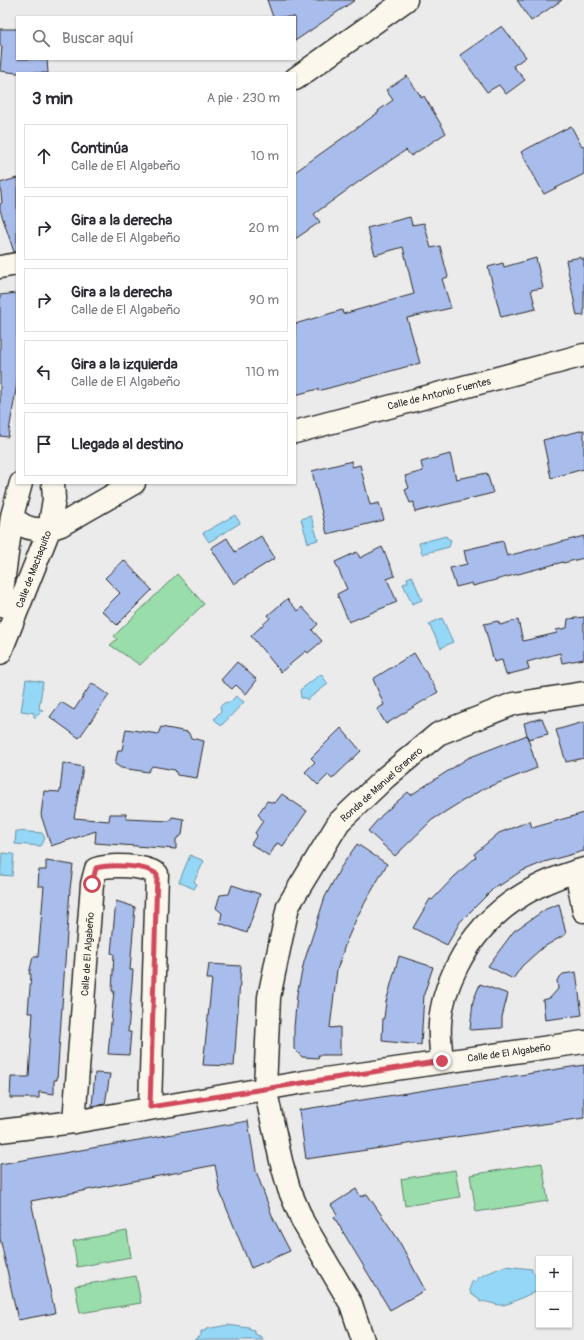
<!DOCTYPE html>
<html lang="es">
<meta charset="utf-8">
<style>
body{margin:0;font-family:Pangolin,sans-serif;background:#f2f2f3;color:#2b2b33}
.controls{position:absolute;right:12px;bottom:12px;display:grid;overflow:hidden;border-radius:0px;box-shadow:0 1px 3px #0004}
.controls button{width:36px;height:36px;display:grid;place-items:center;padding:0;border:0;border-bottom:1px solid #e1e1e2;background:#fff;color:#2b2b33;font:20px sans-serif}
.stop{position:absolute;width:12px;height:12px;margin:-9px;border:3px solid #d1495b;border-radius:50%;background:#fff}
.stop.end{background:#d1495b;border-color:#fff;box-shadow:0 1px 4px #0008}
.list{margin:0;padding:0;list-style:none}
h2{display:flex;justify-content:space-between;align-items:center;height:52px;margin:0;padding:0 16px;font-size:17px}
h2 small{font-size:13px;font-weight:400;color:#7c7c81}
.list li{display:grid;grid-template-columns:26px 1fr auto;gap:12px;align-items:center;box-sizing:border-box;height:64px;margin:0 8px 8px;padding:0 8px;border:1px solid #e1e1e2;border-radius:0px}
.list b{display:block;font-size:15px;white-space:nowrap}
.list p{margin:0;font-size:13px;white-space:nowrap;color:#7c7c81}
.list em{font-size:13px;font-style:normal;color:#7c7c81}
.icon{flex:none;width:22px;height:22px;fill:none;stroke:currentColor;stroke-width:2;stroke-linecap:round;stroke-linejoin:round}
.map{position:relative;flex:none;width:584px;height:1340px;overflow:hidden}
.search{position:absolute;background:#fff;box-shadow:0 1px 3px #0004;left:16px;top:16px;width:280px;height:44px;display:flex;align-items:center;gap:10px;box-sizing:border-box;padding:0 14px;border-radius:0px;color:#7c7c81;font-size:15px}
.panel{position:absolute;background:#fff;box-shadow:0 1px 3px #0004;left:16px;top:72px;width:280px;height:412px;border-radius:0px}
.map>svg:first-child{display:block}
.garden{fill:#98ddaa;stroke:#62846a}
.water{fill:#94d7f6;stroke:#6a92a5}
.building{fill:#a9bdec;stroke:#2b2b2b}
.lines{fill:none;stroke-linecap:round;stroke-linejoin:round}
.minor-casing{stroke:#2b2b2b;stroke-width:25}
.minor{stroke:#fbf7ec;stroke-width:22}
.route{stroke:#d1495b;stroke-width:5}
.labels{text-anchor:middle;stroke-width:3;stroke-linejoin:round;paint-order:stroke}
.street-label{font-size:10px;fill:#2b2b2b;stroke:#fbf7ec}
</style>
<div class="map">
<svg width="584" height="1340" viewBox="0 0 584 1340">
<rect width="100%" height="100%" fill="#ebebec"/>
<filter id="ink" filterUnits="userSpaceOnUse"><feTurbulence type="fractalNoise" baseFrequency=".025" numOctaves="2"/><feDisplacementMap in="SourceGraphic" scale="8" xChannelSelector="R" yChannelSelector="G"/><feConvolveMatrix kernelMatrix="1 2 1 2 8 2 1 2 1" color-interpolation-filters="sRGB"/></filter>
<g filter="url(#ink)">
<path class="garden" d="M177,574L204,604L140,665L110,645L117,639L114,636Z
M542,1163L548,1201L476,1212L470,1175Z
M455,1170L460,1197L405,1206L401,1179Z
M127,1231L131,1257L77,1267L73,1241Z
M136,1276L141,1303L80,1313L75,1286Z"/>
<path class="water" d="M235,515L240,523L209,542L203,533Z
M311,516L318,540L308,543L301,519Z
M446,536L447,538L451,540L449,547L422,554L419,543Z
M412,576L422,600L412,604L403,584L408,582L407,578Z
M442,618L453,642L441,648L429,624Z
M321,674L328,684L307,700L306,698H301L300,690Z
M26,679L43,682L39,709L43,710L36,717H34V713L21,711Z
M236,696L244,702L221,726L214,719L221,711L220,706L226,702L229,703Z
M16,831L42,833L45,838L41,846L15,844Z
M2,853L14,854L12,876L0,875Z
M190,855L204,861L194,882L197,884L194,889L179,882Z
M505,1266L532,1269V1272L539,1274V1288L536,1290V1292C524,1295 517,1302 503,1305C495,1306 487,1300 480,1302L479,1298L471,1294C469,1289 470,1287 472,1282L477,1281V1278Z
M228,1325L249,1328L250,1330L255,1331V1334L262,1337L263,1340H194L201,1335V1331H205L206,1329Z"/>
<path class="building" d="M267,0H355L295,41V17H273Z
M517,0H562L531,21Z
M502,26L526,57L513,66L525,80L506,94L499,85L487,92L460,55Z
M0,29H17V59H47L48,73H17L0,71L2,46H0Z
M407,76L422,98L424,96L446,133L411,156L406,150L364,178L314,214L320,222L295,239V172L379,112L378,111L393,100L386,90Z
M571,126L581,145L584,146V174L544,194L521,152Z
M17,178V252H14L0,210V204L2,203L0,183Z
M410,217L412,225L424,223L431,248L440,246L448,277L442,279L451,308L407,318L420,363L318,391V389L295,395V324L342,310L343,314L414,294L403,247L375,255L367,228Z
M581,257V259H584V315L577,316L566,260Z
M536,258L543,288L531,290L536,309L501,317L488,267L503,263L504,267Z
M17,293V384L8,437L0,436V295Z
M584,430V469L551,478L543,440Z
M450,454L456,479L487,473L493,493L415,512L414,502L410,503L405,490L409,488L405,476L423,471L421,462Z
M352,461V467L360,465L370,505L379,503L384,520L327,534L312,471Z
M261,536L275,558L234,584L211,548L227,538L235,552Z
M584,536V558L563,563V562L473,586L472,583L456,587L450,568L467,564L464,550L503,541L507,556Z
M382,547L395,576L387,579L397,602L349,622L337,594L347,589L335,562L357,552L360,558Z
M124,560L152,590L117,625L102,611L120,593L105,578Z
M287,599L298,611L302,607L318,624L312,630L322,641L308,653L306,651L281,672L251,636L270,618L268,615Z
M584,617V659L562,663L560,653L527,662L529,669L506,675L502,660L494,662L484,624L498,621L500,625L518,620L523,641L557,633L556,630L567,628L568,619Z
M414,653L438,692L386,724L377,709L384,705L373,679Z
M237,662L257,680L246,694L236,685L232,689L221,680Z
M92,683L109,695L79,738L50,717L61,702L74,710Z
M542,718L548,734L528,739L524,723Z
M584,722V758L566,762L556,730Z
M161,727L188,732L191,738L204,741L197,778L177,775L175,770L152,766L148,772L121,768L115,764L118,750H122L126,729L158,734Z
M341,728L361,751L332,779L328,775L318,785L305,772L315,762L311,758Z
M527,735L537,768L483,789L456,805L432,820L395,856L368,831L382,815L408,792L411,795L468,758Z
M63,763L83,767L74,818L109,821L110,814H126V819L170,821L172,817L184,819L182,835L176,839V849L95,843L96,831L51,846L41,815L44,791L60,792Z
M282,794L307,811L283,846L277,843L269,856L251,844L257,835L255,833L263,821L258,814L267,801L275,803Z
M584,813V851L544,862L520,872L499,886L498,884L460,922L447,945L413,928L430,899L432,900L454,877L476,857L474,854L499,833L530,821L532,828Z
M357,844L387,864L358,915L346,942L337,970L330,1028L340,1027V1055H318L319,1058L302,1057L294,1049V1028L297,994L304,962L325,897L341,867Z
M46,861L73,865L70,889L57,1080H54V1094L39,1092V1098H10L11,1077H29L33,1013H28L31,974H29L33,957H38L44,886H38L39,870H46Z
M232,885L260,894L247,933L220,923L222,913L216,908L220,895L229,894Z
M116,901L135,907L130,970H133L128,1032H131L129,1055L108,1054L114,991H112L114,954L111,953Z
M559,904L566,934L542,948L522,966L513,979L488,966L514,931L546,909Z
M399,956L433,967L424,994L421,1045L382,1041L383,1018H384L386,1002Z
M209,964L241,966L234,1066L203,1065L212,979H207Z
M576,972L582,1015L545,1020L543,1000L550,998L558,989L557,980L563,974Z
M480,984L508,994L502,1017V1028L470,1030L473,1001Z
M584,1065V1118L306,1159L299,1110Z
M95,1073L110,1074L105,1104L92,1106Z
M248,1121L256,1171L273,1218L290,1251L251,1268L220,1192L215,1165L31,1201L55,1313L18,1320L0,1238V1164Z
M356,1189L361,1197L367,1194L398,1239L425,1290L390,1310L334,1217L337,1214L331,1205Z"/>
<g class="lines">
<g class="minor-casing">
<path id="minor" d="M295,79L406,0
M0,267L17,264
M295,432L584,355
M12,516C25,532 43,532 61,525L134,483
M0,606L12,516L21,483
M0,653L49,530L54,499L53,483
M576,871L584,911
M442,1061C441,1049 439,1036 440,1024C441,1003 448,984 457,966C483,914 529,884 584,869
M74,1122L92,884L96,869C111,864 144,865 157,874L150,1107
M0,1131L74,1122L304,1082L584,1042
M363,1340L351,1304L303,1222L289,1189L281,1161L265,1088L269,997L288,906L339,822L386,777L438,734L513,704L584,693"/>
</g>
<use href="#minor" class="minor"/>
</g>
</g>
<g class="lines" filter="url(#ink)">
<path class="route" d="M92,884L96,868C111,864 144,865 157,874L150,1107L442,1061"/>
</g>
<g class="labels">
<g class="street-label">
<text transform="translate(439 393) rotate(-14)" y="4">Calle de Antonio Fuentes</text>
<text transform="translate(33 569) rotate(-69)" y="4">Calle de Machaquito</text>
<text transform="translate(381 784) rotate(-42)" y="4">Ronda de Manuel Granero</text>
<text transform="translate(87 954) rotate(-86)" y="4">Calle de El Algabeño</text>
<text transform="translate(509 1052) rotate(-8)" y="4">Calle de El Algabeño</text>
</g>
</g>
</svg>
<div class="controls">
<button>+</button>
<button>−</button>
</div>
<div class="stop" style="left:92px;top:884px"></div>
<div class="stop end" style="left:442px;top:1061px"></div>
<div class="search"><svg class="icon" aria-label="search" viewBox="0 0 24 24"><circle cx="10" cy="10" r="6"/><path d="M15 15l6 6"/></svg>Buscar aquí</div>
<section class="panel">
<h2>3 min<small>A pie · 230 m</small></h2>
<ul class="list">
<li><svg class="icon" aria-label="ahead" viewBox="0 0 24 24"><path d="M12 20V5M6 11l6-6 6 6"/></svg><div><b>Continúa</b><p>Calle de El Algabeño</p></div><em>10 m</em></li>
<li><svg class="icon" aria-label="right" viewBox="0 0 24 24"><path d="M7 20v-9h11M14 6l5 5-5 5"/></svg><div><b>Gira a la derecha</b><p>Calle de El Algabeño</p></div><em>20 m</em></li>
<li><svg class="icon" aria-label="right" viewBox="0 0 24 24"><path d="M7 20v-9h11M14 6l5 5-5 5"/></svg><div><b>Gira a la derecha</b><p>Calle de El Algabeño</p></div><em>90 m</em></li>
<li><svg class="icon" aria-label="left" viewBox="0 0 24 24"><path d="M17 20v-9H6M10 6l-5 5 5 5"/></svg><div><b>Gira a la izquierda</b><p>Calle de El Algabeño</p></div><em>110 m</em></li>
<li><svg class="icon" aria-label="arrive" viewBox="0 0 24 24"><path d="M6 21V4h12l-3 4 3 4H6"/></svg><div><b>Llegada al destino</b></div></li>
</ul>
</section>
</div>
